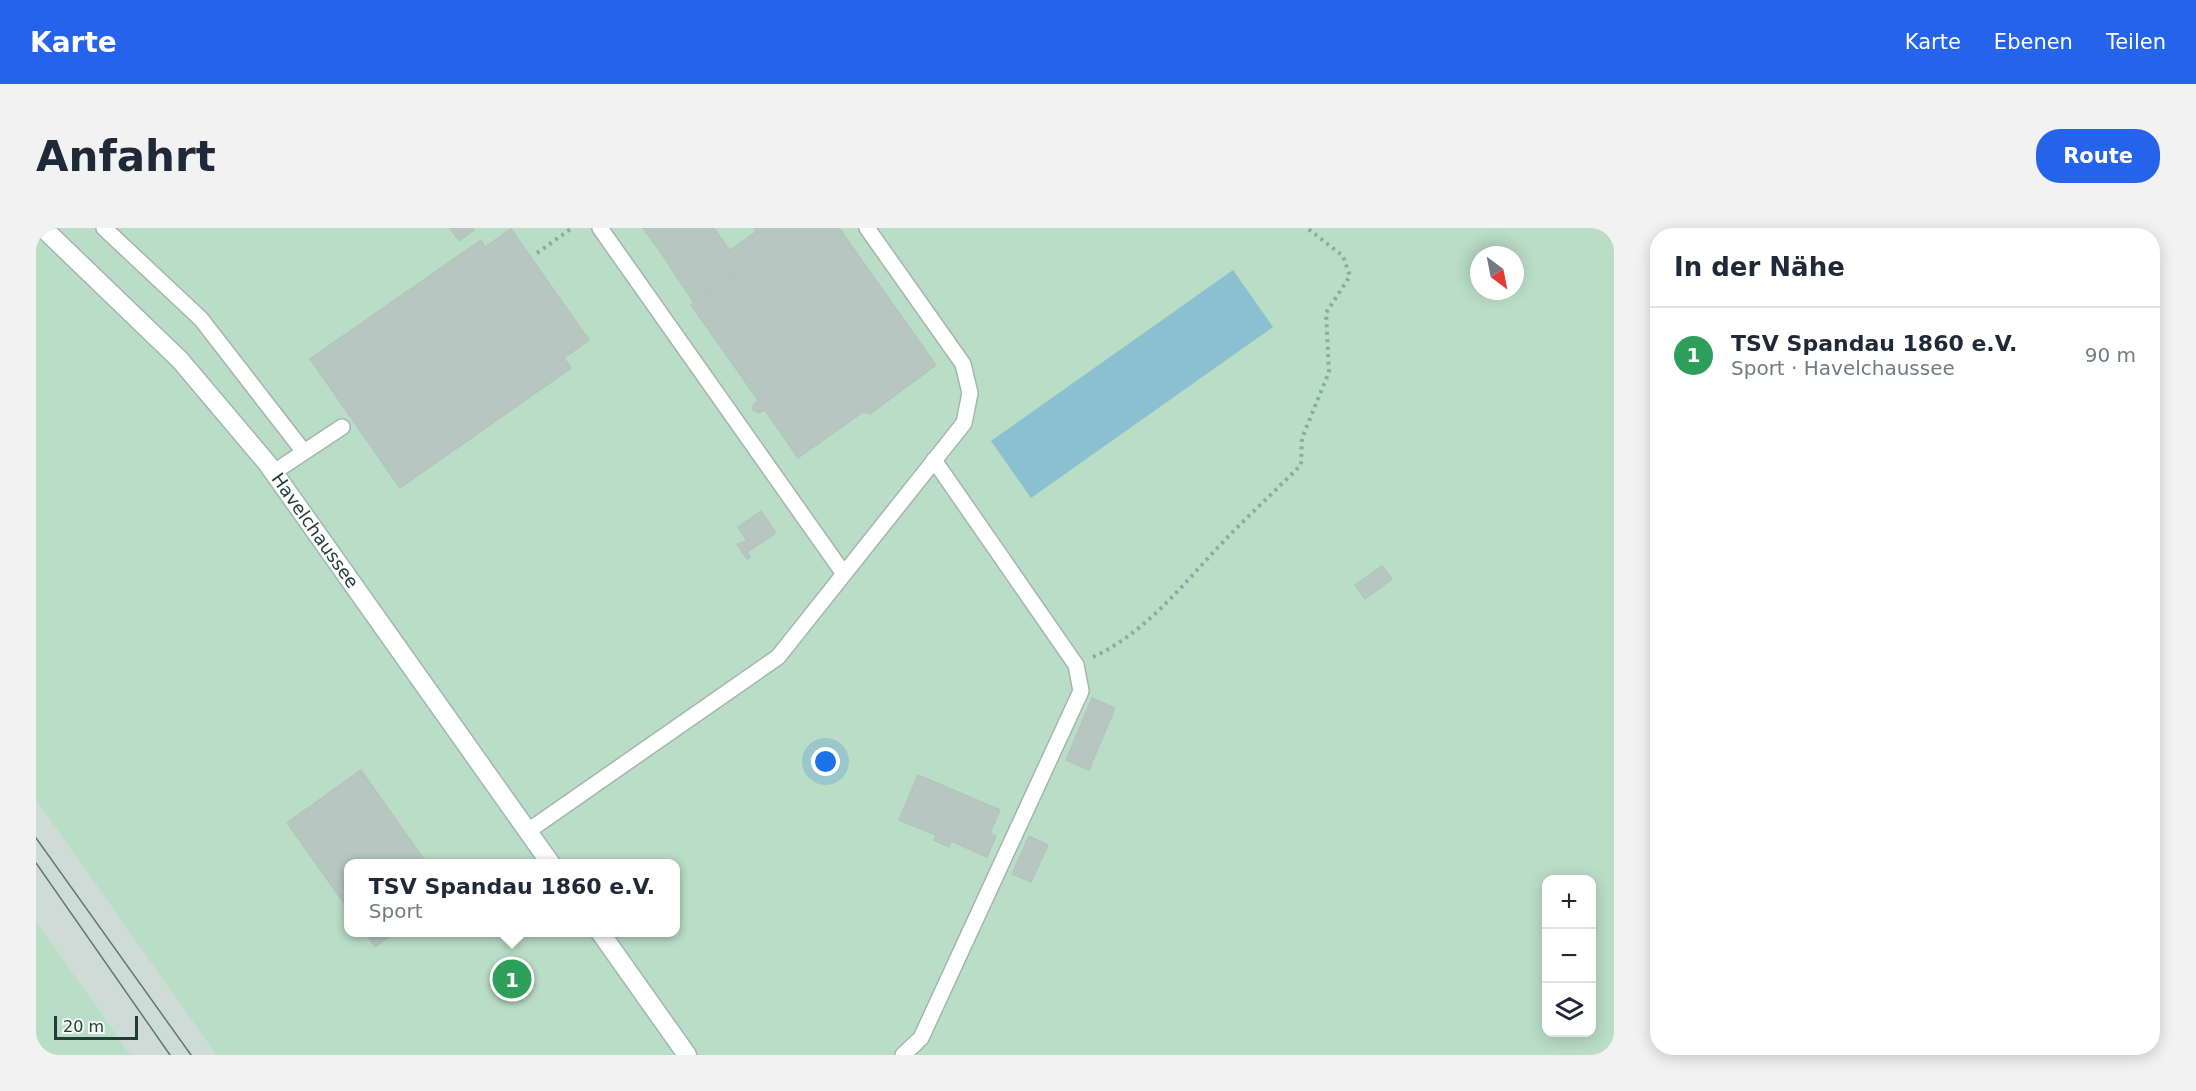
<!DOCTYPE html>
<html lang="de">
<meta charset="utf-8">
<style>
body{margin:0;font-family:"DejaVu Sans",sans-serif;background:#f2f2f3;color:#1f2937}
.controls{position:absolute;right:18px;bottom:18px;display:grid;overflow:hidden;border-radius:12px;box-shadow:0 3px 15px #0003}
.controls button{width:54px;height:54px;display:grid;place-items:center;padding:0;border:0;border-bottom:2px solid #e0e1e3;background:#fff;color:#1f2937;font:30px sans-serif}
.compass{position:absolute;left:1434px;top:18px;width:54px;height:54px;border-radius:50%;background:#fff;box-shadow:0 3px 15px #0003;rotate:148deg}
.scale{position:absolute;left:18px;bottom:15px;width:84px;box-sizing:border-box;padding-left:6px;border:3px solid #223c37;border-top:0;font-size:16px;line-height:21px;white-space:nowrap;color:#223c37;-webkit-text-stroke:4px #f2f8f5;paint-order:stroke}
.you{position:absolute;left:790px;top:534px;width:21px;height:21px;margin:-15px;border:4px solid #fff;border-radius:50%;background:#1a73e8;box-shadow:0 0 0 9px #1a73e833}
.badge{display:grid;place-items:center;width:39px;height:39px;border-radius:50%;background:#2563eb;color:#fff;font-size:20px;font-weight:700}
.pin{position:absolute;translate:-50% -50%;border:3px solid #fff;box-shadow:0 2px 6px #0006}
.popup{position:absolute;left:308px;top:631px;width:336px;height:78px;box-sizing:border-box;display:grid;place-content:center;border-radius:12px;background:#fff;filter:drop-shadow(0 2px 4px #0005);font-size:20px;white-space:nowrap;color:#747a83}
.popup b{font-size:22px;color:#1f2937}
.popup::after{content:'';position:absolute;left:50%;top:100%;margin-left:-12px;border:12px solid transparent;border-top-color:#fff}
.list{margin:0;padding:0;list-style:none}
h2{display:flex;justify-content:space-between;align-items:center;height:78px;margin:0;padding:0 24px;font-size:26px}
h2 small{font-size:20px;font-weight:400;color:#747a83}
.list li{display:grid;grid-template-columns:39px 1fr auto;gap:18px;align-items:center;box-sizing:border-box;height:96px;padding:0 24px;border-top:2px solid #e0e1e3}
.list b{display:block;font-size:22px;white-space:nowrap}
.list p{margin:0;font-size:20px;white-space:nowrap;color:#747a83}
.list em{font-size:20px;font-style:normal;color:#747a83}
.icon{flex:none;width:33px;height:33px;fill:none;stroke:currentColor;stroke-width:2;stroke-linecap:round;stroke-linejoin:round}
.map{position:relative;flex:none;width:1578px;height:827px;overflow:hidden;border-radius:24px}
header{display:flex;align-items:center;gap:36px;box-sizing:border-box;height:84px;padding:0 30px;background:#2563eb;color:#fff}
header strong{font-size:28px}
nav{display:flex;gap:33px;margin-inline-start:auto;font-size:21px}
.intro{display:flex;align-items:center;justify-content:space-between;box-sizing:border-box;height:144px;padding:0 36px}
h1{margin:0;font-size:42px}
.button{padding:15px 27px;border-radius:24px;background:#2563eb;color:#fff;font-size:21px;font-weight:700}
main{display:flex;gap:36px;padding:0 36px}
aside{flex:1;background:#fff;border-radius:24px;box-shadow:0 3px 15px #0003}
.map>svg:first-child{display:block}
.built{fill:#cfdbd7}
.green{fill:#baddc6;fill-rule:evenodd}
.water{fill:#8ac0d0}
.building{fill:#b7c6c1;stroke:#b4c5bf;stroke-width:1.5}
.lines{fill:none;stroke-linecap:round;stroke-linejoin:round}
.lane-casing{stroke:#a4b4af;stroke-width:18}
.secondary-casing{stroke:#a0b7b1;stroke-width:21}
.path{stroke:#82afa4;stroke-width:4;stroke-dasharray:3 4.5;stroke-linecap:butt}
.lane{stroke:#fff;stroke-width:15}
.secondary{stroke:#fff;stroke-width:18}
.tram{stroke:#5c7872;stroke-width:1.5}
.labels{text-anchor:middle;stroke-width:4.5;stroke-linejoin:round;paint-order:stroke}
.street-label{font-size:18px;fill:#223c37;stroke:#f2f8f5}
</style>
<header>
<strong>Karte</strong>
<nav><a>Karte</a><a>Ebenen</a><a>Teilen</a></nav>
</header>
<div class="intro"><h1>Anfahrt</h1><a class="button">Route</a></div>
<main>
<div class="map">
<svg width="1578" height="827" viewBox="0 0 1578 827">
<rect width="100%" height="100%" fill="#e1ece8"/>
<path class="built" d="M0,572L180,827H95L0,693Z"/>
<path class="green" d="M0,0H1578V827H180L0,572ZM1443,27H1479V63H1443ZM312,636H640V704H312ZM1510,652H1556V804H1510Z
M0,693L95,827H0Z"/>
<path class="water" d="M1197,42L1237,99L995,270L955,213Z"/>
<path class="building" d="M414,0H436L438,2L423,13Z
M607,0H627L636,13L623,22Z
M627,0H665L685,29L714,8L725,24L718,29L720,32L669,68L633,15L636,13Z
M665,0H678L694,23L685,29Z
M718,0H759L725,24L714,8L720,4Z
M759,0H803L900,137L834,186L827,184L762,230L729,182L723,185L717,182V177L722,172L655,77Z
M475,1L553,112L528,130L535,140L364,260L274,131L445,12L449,19Z
M633,15L669,68L658,75L623,22Z
M725,283L740,305L711,324L714,329L711,331L701,316L711,313L702,299Z
M1346,338L1356,351L1329,371L1319,357Z
M1056,470L1079,480L1053,542L1030,532Z
M325,542L391,636H312V681L251,595Z
M882,547L964,582L954,605L960,608L951,629L915,613L913,619L898,612L900,607L863,592Z
M993,608L1012,617L995,654L976,646Z
M329,704H360L339,719Z"/>
<g class="lines">
<g class="lane-casing">
<path id="lane" d="M68,0L165,91L268,224
M564,0L808,346
M238,244L306,199
M492,603L742,429L928,195L934,165L927,136L831,0
M867,827L885,810L1045,463L1040,437L898,232"/>
</g>
<g class="secondary-casing">
<g id="secondary">
<path id="s1" d="M7,0L144,132L231,235L515,636"/>
<path d="M564,704L651,827"/>
</g>
</g>
<path class="path" d="M501,25L536,0
M1057,429C1111,404 1146,357 1187,314C1212,288 1239,263 1265,237L1266,210L1293,144L1290,85L1314,48L1307,28L1271,0"/>
<use href="#lane" class="lane"/>
<use href="#secondary" class="secondary"/>
<path class="tram" d="M0,610L155,827
M0,635L134,827"/>
</g>
<g class="labels">
<g class="street-label">
<text dy="6" stroke="none"><textPath href="#s1" startOffset="408">Havelchaussee</textPath></text>
</g>
</g>
</svg>
<div class="controls">
<button>+</button>
<button>−</button>
<button><svg class="icon" aria-label="layers" viewBox="0 0 24 24"><path d="M12 4l9 5-9 5-9-5zM3 14l9 5 9-5"/></svg></button>
</div>
<svg class="compass" viewBox="-18 -18 36 36"><path d="M0-13l5 13h-10z" fill="#e53935"/><path d="M0 13l5-13h-10z" fill="#747a83"/></svg>
<div class="scale">20 m</div>
<div class="you"></div>
<div class="pin badge" style="left:476px;top:751px;background:#2e9e5b">1</div>
<div class="popup"><b>TSV Spandau 1860 e.V.</b>Sport</div>
</div>
<aside>
<h2>In der Nähe<small></small></h2>
<ul class="list">
<li><span class="badge" style="background:#2e9e5b">1</span><div><b>TSV Spandau 1860 e.V.</b><p>Sport · Havelchaussee</p></div><em>90 m</em></li>
</ul>
</aside>
</main>
